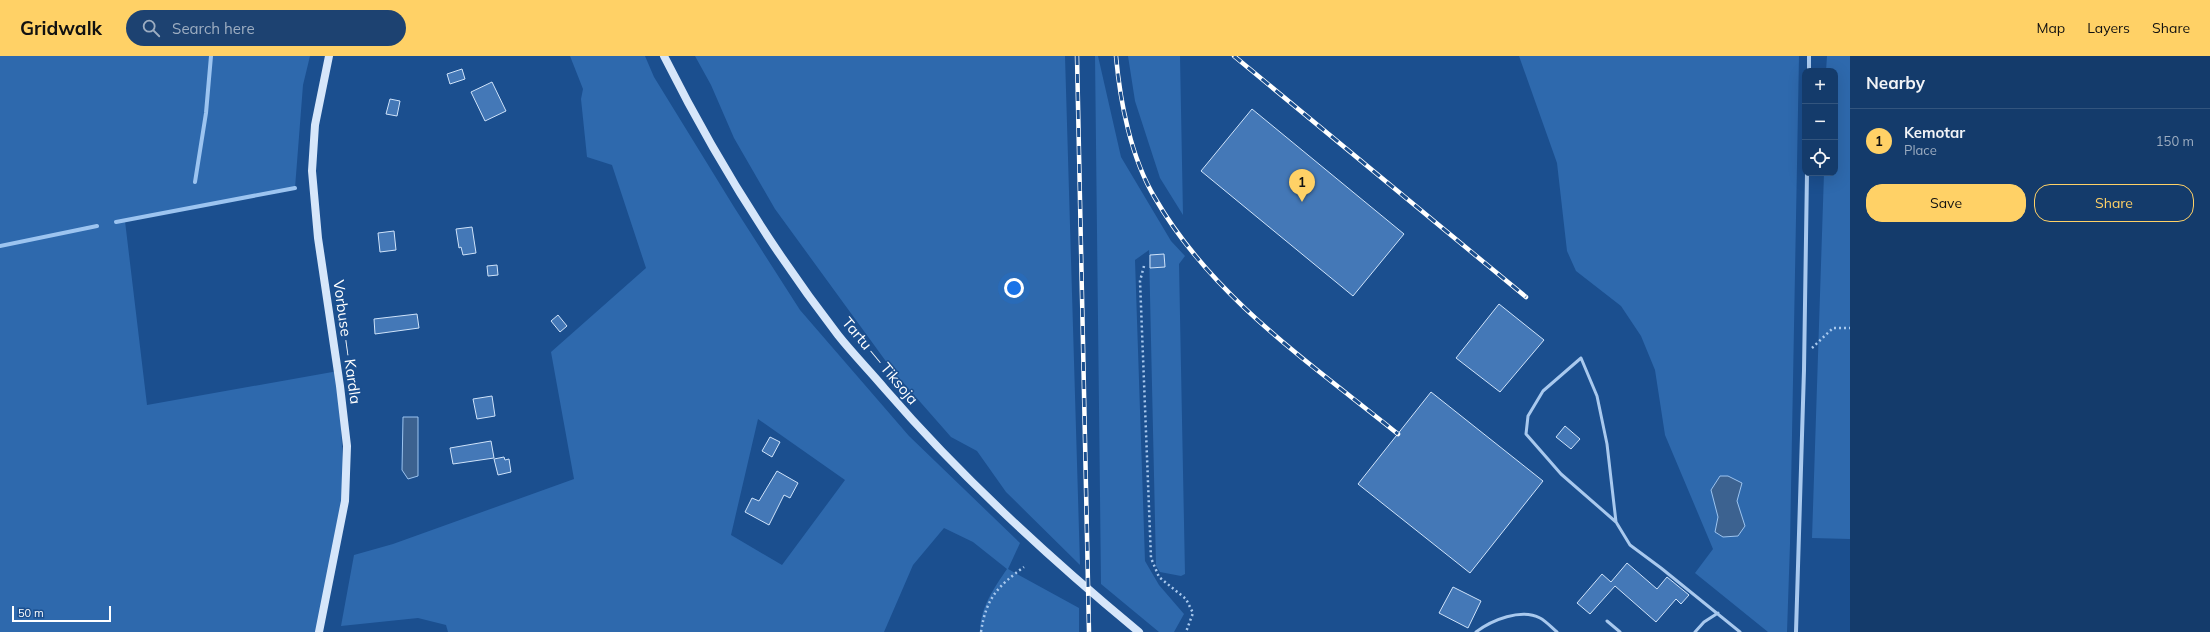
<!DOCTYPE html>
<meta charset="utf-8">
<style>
body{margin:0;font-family:Mulish,sans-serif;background:#1d4271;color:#f1f3f6}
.controls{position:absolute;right:12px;top:12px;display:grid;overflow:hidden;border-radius:8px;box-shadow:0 4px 16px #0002}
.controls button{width:36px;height:36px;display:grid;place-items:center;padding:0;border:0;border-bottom:1px solid #33557e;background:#143b6b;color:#f1f3f6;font:20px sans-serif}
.scale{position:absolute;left:12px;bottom:10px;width:99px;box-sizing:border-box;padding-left:4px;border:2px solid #fff;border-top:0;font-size:11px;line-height:14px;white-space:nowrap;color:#fff;-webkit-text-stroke:3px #1b4f8f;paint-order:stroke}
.you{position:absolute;left:1014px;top:232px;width:14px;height:14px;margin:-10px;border:3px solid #fff;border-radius:50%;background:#1a73e8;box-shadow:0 0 0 6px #1a73e833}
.badge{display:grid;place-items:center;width:26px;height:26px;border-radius:50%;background:#ffd166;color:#111;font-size:13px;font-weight:700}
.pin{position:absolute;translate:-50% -33px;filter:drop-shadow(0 1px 2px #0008)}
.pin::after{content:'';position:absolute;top:21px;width:14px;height:12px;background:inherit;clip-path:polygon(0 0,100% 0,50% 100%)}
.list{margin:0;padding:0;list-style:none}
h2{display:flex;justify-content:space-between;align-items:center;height:52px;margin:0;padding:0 16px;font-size:17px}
h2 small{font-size:13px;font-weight:400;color:#9dadc1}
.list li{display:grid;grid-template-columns:26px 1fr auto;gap:12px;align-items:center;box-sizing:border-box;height:64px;padding:0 16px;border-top:1px solid #33557e}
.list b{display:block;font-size:15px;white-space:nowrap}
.list p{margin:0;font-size:13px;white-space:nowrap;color:#9dadc1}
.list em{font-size:13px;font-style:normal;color:#9dadc1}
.actions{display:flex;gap:8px;padding:12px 16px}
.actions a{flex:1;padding:9px 0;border:1px solid #ffd166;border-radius:16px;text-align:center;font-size:14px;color:#ffd166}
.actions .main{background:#ffd166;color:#111}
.icon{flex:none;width:22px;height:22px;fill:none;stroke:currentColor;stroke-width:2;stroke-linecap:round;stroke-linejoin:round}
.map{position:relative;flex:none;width:1850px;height:576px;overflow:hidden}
header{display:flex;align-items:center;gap:24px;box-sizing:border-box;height:56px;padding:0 20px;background:#ffd166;color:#111}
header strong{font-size:19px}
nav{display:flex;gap:22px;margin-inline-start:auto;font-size:14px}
.search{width:280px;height:36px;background:#1d4271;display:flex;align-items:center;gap:10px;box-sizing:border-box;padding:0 14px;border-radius:22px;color:#9dadc1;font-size:15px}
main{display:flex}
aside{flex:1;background:#143b6b}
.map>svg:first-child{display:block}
.green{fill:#2e69ad;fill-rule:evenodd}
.water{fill:#3c6290;stroke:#9cc4f0}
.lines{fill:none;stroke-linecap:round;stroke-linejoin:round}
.stream{stroke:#9cc4f0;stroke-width:4}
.building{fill:#4478b7;stroke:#cfe3fa}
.path{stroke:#a9c9ee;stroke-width:2.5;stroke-dasharray:2 3;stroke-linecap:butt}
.lane{stroke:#a9c9ee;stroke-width:3}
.street{stroke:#a9c9ee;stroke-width:4}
.secondary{stroke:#d6e6fa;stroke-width:8}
.rail-casing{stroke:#fff;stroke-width:4.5}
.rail{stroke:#1b4f8f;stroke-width:3;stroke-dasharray:9;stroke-linecap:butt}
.labels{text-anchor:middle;stroke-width:3;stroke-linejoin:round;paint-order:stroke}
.street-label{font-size:15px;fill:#fff;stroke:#1b4f8f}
</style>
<header>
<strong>Gridwalk</strong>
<div class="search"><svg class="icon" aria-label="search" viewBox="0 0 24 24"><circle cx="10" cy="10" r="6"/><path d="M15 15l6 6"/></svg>Search here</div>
<nav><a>Map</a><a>Layers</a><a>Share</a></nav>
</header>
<main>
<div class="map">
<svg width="1850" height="576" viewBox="0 0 1850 576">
<rect width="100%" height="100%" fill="#1b4f8f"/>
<path class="green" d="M0,0H310L303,29L295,132L125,165L147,349L338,315L345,445L319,576H0Z
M570,0H645L654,21L734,151L800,254L909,380L1020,487L1008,513L1079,552V576H980C980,552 994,532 1007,513L973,486L944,472L913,509L884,576H448L446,569L418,562L341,570L354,499L393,488L574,423L551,296L646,212L612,109L587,101L581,43L583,33ZM758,363L845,424L782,509L731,479Z
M695,0H1065L1080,509L1006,436L977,395L951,381L893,315L775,153L734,82L711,29Z
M1095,0H1098L1121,101L1171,185L1185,200L1179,208L1185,518L1181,520L1160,516L1156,510L1149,194L1135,204L1145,505L1159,529L1184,558L1174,576H1159L1101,528Z
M1128,0H1180L1183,159L1160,122L1135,45Z
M1519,0H1799L1790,488L1787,576H1768L1695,517L1713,493L1665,379L1655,314L1641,280L1621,250L1576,215L1567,195L1557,107Z
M1827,0H1850V483L1812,482L1824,117H1835V15H1826Z"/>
<path class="water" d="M403,361H418V420L408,423L402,414Z
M1720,420H1728L1742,427L1737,445L1745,470L1738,480L1723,481L1715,476L1718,461L1711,434Z"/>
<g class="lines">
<path class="stream" d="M195,126L206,57L211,0
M116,166L295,132
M0,190L97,170"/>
</g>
<path class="building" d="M462,13L465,23L450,28L447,18Z
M492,26L506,55L485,65L471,36Z
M390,43L400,45L397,60L386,58Z
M1252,53L1404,178L1353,240L1201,115Z
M472,171L476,197L463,199L461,191L459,192L456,173Z
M394,175L396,194L380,196L378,177Z
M1164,198L1165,211L1150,212V199Z
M497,209L498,219L488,220L487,210Z
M1499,248L1544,284L1500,336L1456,302Z
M417,258L419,272L375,278L374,263Z
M558,259L567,270L560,276L551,265Z
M1431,336L1543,425L1470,517L1358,428Z
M492,340L495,360L477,363L473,343Z
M1565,370L1580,383L1571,393L1556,381Z
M770,381L780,386L772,401L762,395Z
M491,385L494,402L453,408L450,392Z
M504,401L505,404L509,403L511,416L498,419L494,403Z
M777,415L798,427L790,442L784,439L769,469L745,456L752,442L759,445Z
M1627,507L1657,533L1667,521L1689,539L1681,548L1676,543L1656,566L1615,530L1590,558L1577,547L1602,518L1611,526Z
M1453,531L1481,545L1468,572L1439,557Z"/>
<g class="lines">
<path class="path" d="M1144,210L1140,225L1151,502L1159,521L1186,543L1193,557L1186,576
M1812,292L1833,272H1850
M981,576C986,542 998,530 1024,511"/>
<path class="lane" d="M1616,466L1607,388L1597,340L1581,302L1543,335L1528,360L1526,378L1561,418L1616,466L1630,489L1661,512L1740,576
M1607,565L1620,576
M1476,576C1492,564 1521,552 1540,562C1546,565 1552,572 1557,576
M1695,576L1704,566L1718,557"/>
<path class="street" d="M1809,15V0
M1796,576L1804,314L1807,117"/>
<path class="secondary" d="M664,0C713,98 771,192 838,279C853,298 870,315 885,333C962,422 1048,501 1139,576
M319,576L345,445L347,390L340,330L318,182L312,115L315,69L329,0"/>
<g class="rail-casing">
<path id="rail" d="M1077,0L1089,576
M1116,0C1120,46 1131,102 1155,142C1212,241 1310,307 1398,378
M1234,0L1526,241"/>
</g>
<use href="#rail" class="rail"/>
</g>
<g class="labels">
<g class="street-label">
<text transform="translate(347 286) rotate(82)" y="5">Vorbuse — Kardla</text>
<text transform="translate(880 305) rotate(50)" y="5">Tartu — Tiksoja</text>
</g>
</g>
</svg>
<div class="controls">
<button>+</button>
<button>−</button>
<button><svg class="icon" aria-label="locate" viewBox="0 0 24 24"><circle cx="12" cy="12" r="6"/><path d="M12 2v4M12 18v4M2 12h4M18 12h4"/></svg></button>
</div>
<div class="scale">50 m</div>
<div class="you"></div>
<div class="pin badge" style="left:1302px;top:146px">1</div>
</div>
<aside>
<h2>Nearby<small></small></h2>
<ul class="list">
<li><span class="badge">1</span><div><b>Kemotar</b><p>Place</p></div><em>150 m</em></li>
</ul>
<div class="actions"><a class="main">Save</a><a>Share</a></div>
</aside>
</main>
